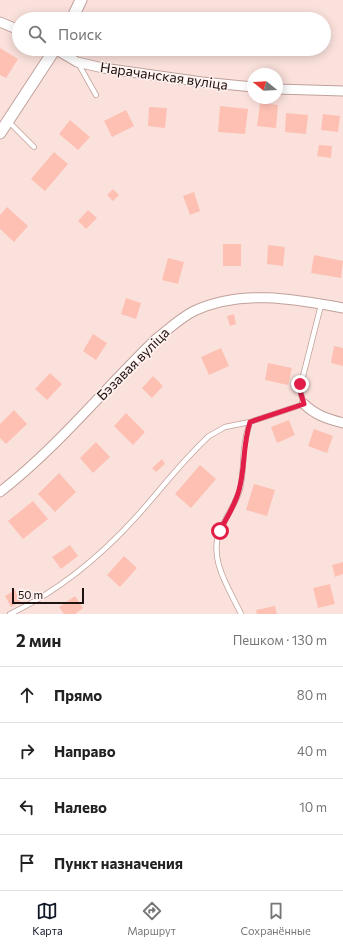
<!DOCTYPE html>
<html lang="ru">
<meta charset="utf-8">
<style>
body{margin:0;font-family:Commissioner,sans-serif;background:#f2f2f2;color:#222}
.compass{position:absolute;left:247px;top:68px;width:36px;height:36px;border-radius:50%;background:#fff;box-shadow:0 2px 10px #0003;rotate:288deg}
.scale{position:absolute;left:12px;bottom:10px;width:72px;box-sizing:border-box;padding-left:4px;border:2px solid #1e1311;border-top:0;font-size:11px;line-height:14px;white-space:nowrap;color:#1e1311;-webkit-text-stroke:3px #fff2ef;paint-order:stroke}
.stop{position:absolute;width:12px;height:12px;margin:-9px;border:3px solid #e11d48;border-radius:50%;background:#fff}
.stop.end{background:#e11d48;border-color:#fff;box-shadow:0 1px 4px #0008}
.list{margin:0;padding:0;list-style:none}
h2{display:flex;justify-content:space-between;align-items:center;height:52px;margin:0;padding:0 16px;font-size:17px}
h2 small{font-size:13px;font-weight:400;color:#767676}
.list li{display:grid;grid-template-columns:26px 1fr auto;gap:12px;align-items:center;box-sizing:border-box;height:56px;padding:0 16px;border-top:1px solid #e0e0e0}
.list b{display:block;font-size:15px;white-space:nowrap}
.list em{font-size:13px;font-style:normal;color:#767676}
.icon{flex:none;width:22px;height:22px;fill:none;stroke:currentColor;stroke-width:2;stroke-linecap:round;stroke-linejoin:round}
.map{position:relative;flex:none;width:343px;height:614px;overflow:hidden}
.search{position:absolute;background:#fff;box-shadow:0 2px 10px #0003;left:12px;right:12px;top:12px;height:44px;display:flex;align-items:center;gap:10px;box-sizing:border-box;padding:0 14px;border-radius:22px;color:#767676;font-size:15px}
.sheet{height:276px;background:#fff}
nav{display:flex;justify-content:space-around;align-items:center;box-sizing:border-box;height:56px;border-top:1px solid #e0e0e0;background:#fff;font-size:11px;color:#767676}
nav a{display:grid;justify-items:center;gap:2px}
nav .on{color:#111827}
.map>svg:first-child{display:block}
.building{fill:#fdc0b3}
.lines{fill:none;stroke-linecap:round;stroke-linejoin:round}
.service-casing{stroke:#c0a19b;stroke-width:6}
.minor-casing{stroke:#c0a19b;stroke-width:11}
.tertiary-casing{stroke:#c0a19b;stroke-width:13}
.service{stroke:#fff;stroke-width:4.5}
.minor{stroke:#fff;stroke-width:9}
.tertiary{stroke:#fff;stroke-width:11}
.route{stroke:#e11d48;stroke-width:5}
.labels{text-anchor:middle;stroke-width:3;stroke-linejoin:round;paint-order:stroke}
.street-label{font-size:14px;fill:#1e1311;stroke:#fff2ef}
</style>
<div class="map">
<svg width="343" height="614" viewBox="0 0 343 614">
<rect width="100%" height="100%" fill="#fbe1dc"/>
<path class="building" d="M0,48L18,59L6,78L0,75Z
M260,103L278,105L276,128L257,126Z
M220,106L248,109L245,134L218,132Z
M149,107L167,108L165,128L148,126Z
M126,110L134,126L112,137L104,121Z
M286,113L308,115L306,134L285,132Z
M323,114L340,116L338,132L321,130Z
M70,120L90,137L78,150L59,134Z
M319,145L332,146L331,158L317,156Z
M54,152L68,164L45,191L31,179Z
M113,189L119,195L113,201L107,195Z
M194,192L200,211L190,215L183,196Z
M7,207L28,226L14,242L0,229V215Z
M88,210L97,218L86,229L78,221Z
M223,244H241V266H223Z
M268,245L285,247L283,266L267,264Z
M314,255L343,261L341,278L311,273Z
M168,258L184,262L178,284L162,280Z
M126,298L141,303L136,319L121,314Z
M234,314L236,324L230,326L227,316Z
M93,334L107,343L96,360L83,351Z
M334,346L343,348V366L331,363Z
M221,348L229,366L209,375L201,357Z
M268,363L292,368L288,385L265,380Z
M50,373L62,384L47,400L35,389Z
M153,376L163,386L152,398L142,388Z
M14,410L27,424L6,444L0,438V424Z
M126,413L145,432L133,445L114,426Z
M289,420L295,435L277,443L271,427Z
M314,429L333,436L327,453L308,446Z
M96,442L110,457L93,473L80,458Z
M162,459L165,464L156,472L152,468Z
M200,465L216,479L191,508L175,494Z
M59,473L76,492L55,512L38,494Z
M254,484L275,490L267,516L246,510Z
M33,501L48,519L23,539L8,521Z
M70,545L78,556L61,569L52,557Z
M124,556L137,568L120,587L107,575Z
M343,562V574L335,577L332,565Z
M330,584L335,604L318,608L313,588Z
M15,590L21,601L11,607L5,596Z
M75,596L83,608L75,614H64L59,607Z
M275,606L277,614H257L256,610Z"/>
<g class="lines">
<g class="service-casing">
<path id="service" d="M78,63L96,95
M9,122L34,147
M10,614C59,591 102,555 138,515C161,489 183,460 209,436L225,427L250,422L304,404L301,394V384L321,305
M241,614C229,588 208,559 220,531C226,516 236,504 240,489C243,476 243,463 244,449C245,440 247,431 250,422"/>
</g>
<g class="minor-casing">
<path id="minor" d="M0,22L19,30
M55,49L77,62L103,68L202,82L253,87
M277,89L343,91
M304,404C315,415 328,419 343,423
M0,492C58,447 104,389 157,338C169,329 180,318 194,311C241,289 294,299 343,308"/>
</g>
<g class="tertiary-casing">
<path id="tertiary" d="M72,19L81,0
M0,133L55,49"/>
</g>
<use href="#service" class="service"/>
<use href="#minor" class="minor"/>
<use href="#tertiary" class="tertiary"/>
</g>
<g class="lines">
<path class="route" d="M220,531C227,516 237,503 240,486C245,465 243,444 250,422L304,404L301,394L300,384"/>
</g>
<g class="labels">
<g class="street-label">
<text transform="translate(164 76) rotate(8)" y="5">Нарачанская вуліца</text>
<text transform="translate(133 364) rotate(-45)" y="5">Бэзавая вуліца</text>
</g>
</g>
</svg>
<svg class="compass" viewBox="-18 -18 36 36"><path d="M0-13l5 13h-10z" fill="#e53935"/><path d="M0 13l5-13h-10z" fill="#767676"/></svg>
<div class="scale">50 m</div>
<div class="stop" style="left:220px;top:531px"></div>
<div class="stop end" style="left:300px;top:384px"></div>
<div class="search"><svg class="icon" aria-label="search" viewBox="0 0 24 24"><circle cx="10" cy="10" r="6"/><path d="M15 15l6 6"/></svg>Поиск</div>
</div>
<section class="sheet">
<h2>2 мин<small>Пешком · 130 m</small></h2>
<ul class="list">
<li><svg class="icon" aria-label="ahead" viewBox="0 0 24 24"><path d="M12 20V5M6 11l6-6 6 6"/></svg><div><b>Прямо</b></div><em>80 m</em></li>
<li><svg class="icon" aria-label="right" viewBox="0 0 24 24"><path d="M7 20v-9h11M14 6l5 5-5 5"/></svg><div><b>Направо</b></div><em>40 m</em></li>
<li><svg class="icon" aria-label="left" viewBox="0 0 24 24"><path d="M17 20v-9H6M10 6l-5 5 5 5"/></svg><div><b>Налево</b></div><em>10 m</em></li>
<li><svg class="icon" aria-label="arrive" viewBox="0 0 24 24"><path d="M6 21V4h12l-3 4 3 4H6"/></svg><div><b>Пункт назначения</b></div></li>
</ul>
</section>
<nav>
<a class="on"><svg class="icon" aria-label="map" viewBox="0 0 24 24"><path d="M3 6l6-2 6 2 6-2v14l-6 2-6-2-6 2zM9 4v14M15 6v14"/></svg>Карта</a>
<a><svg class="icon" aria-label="directions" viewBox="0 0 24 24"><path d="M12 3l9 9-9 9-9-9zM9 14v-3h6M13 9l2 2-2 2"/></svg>Маршрут</a>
<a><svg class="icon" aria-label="saved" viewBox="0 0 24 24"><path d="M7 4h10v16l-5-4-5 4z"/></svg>Сохранённые</a>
</nav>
